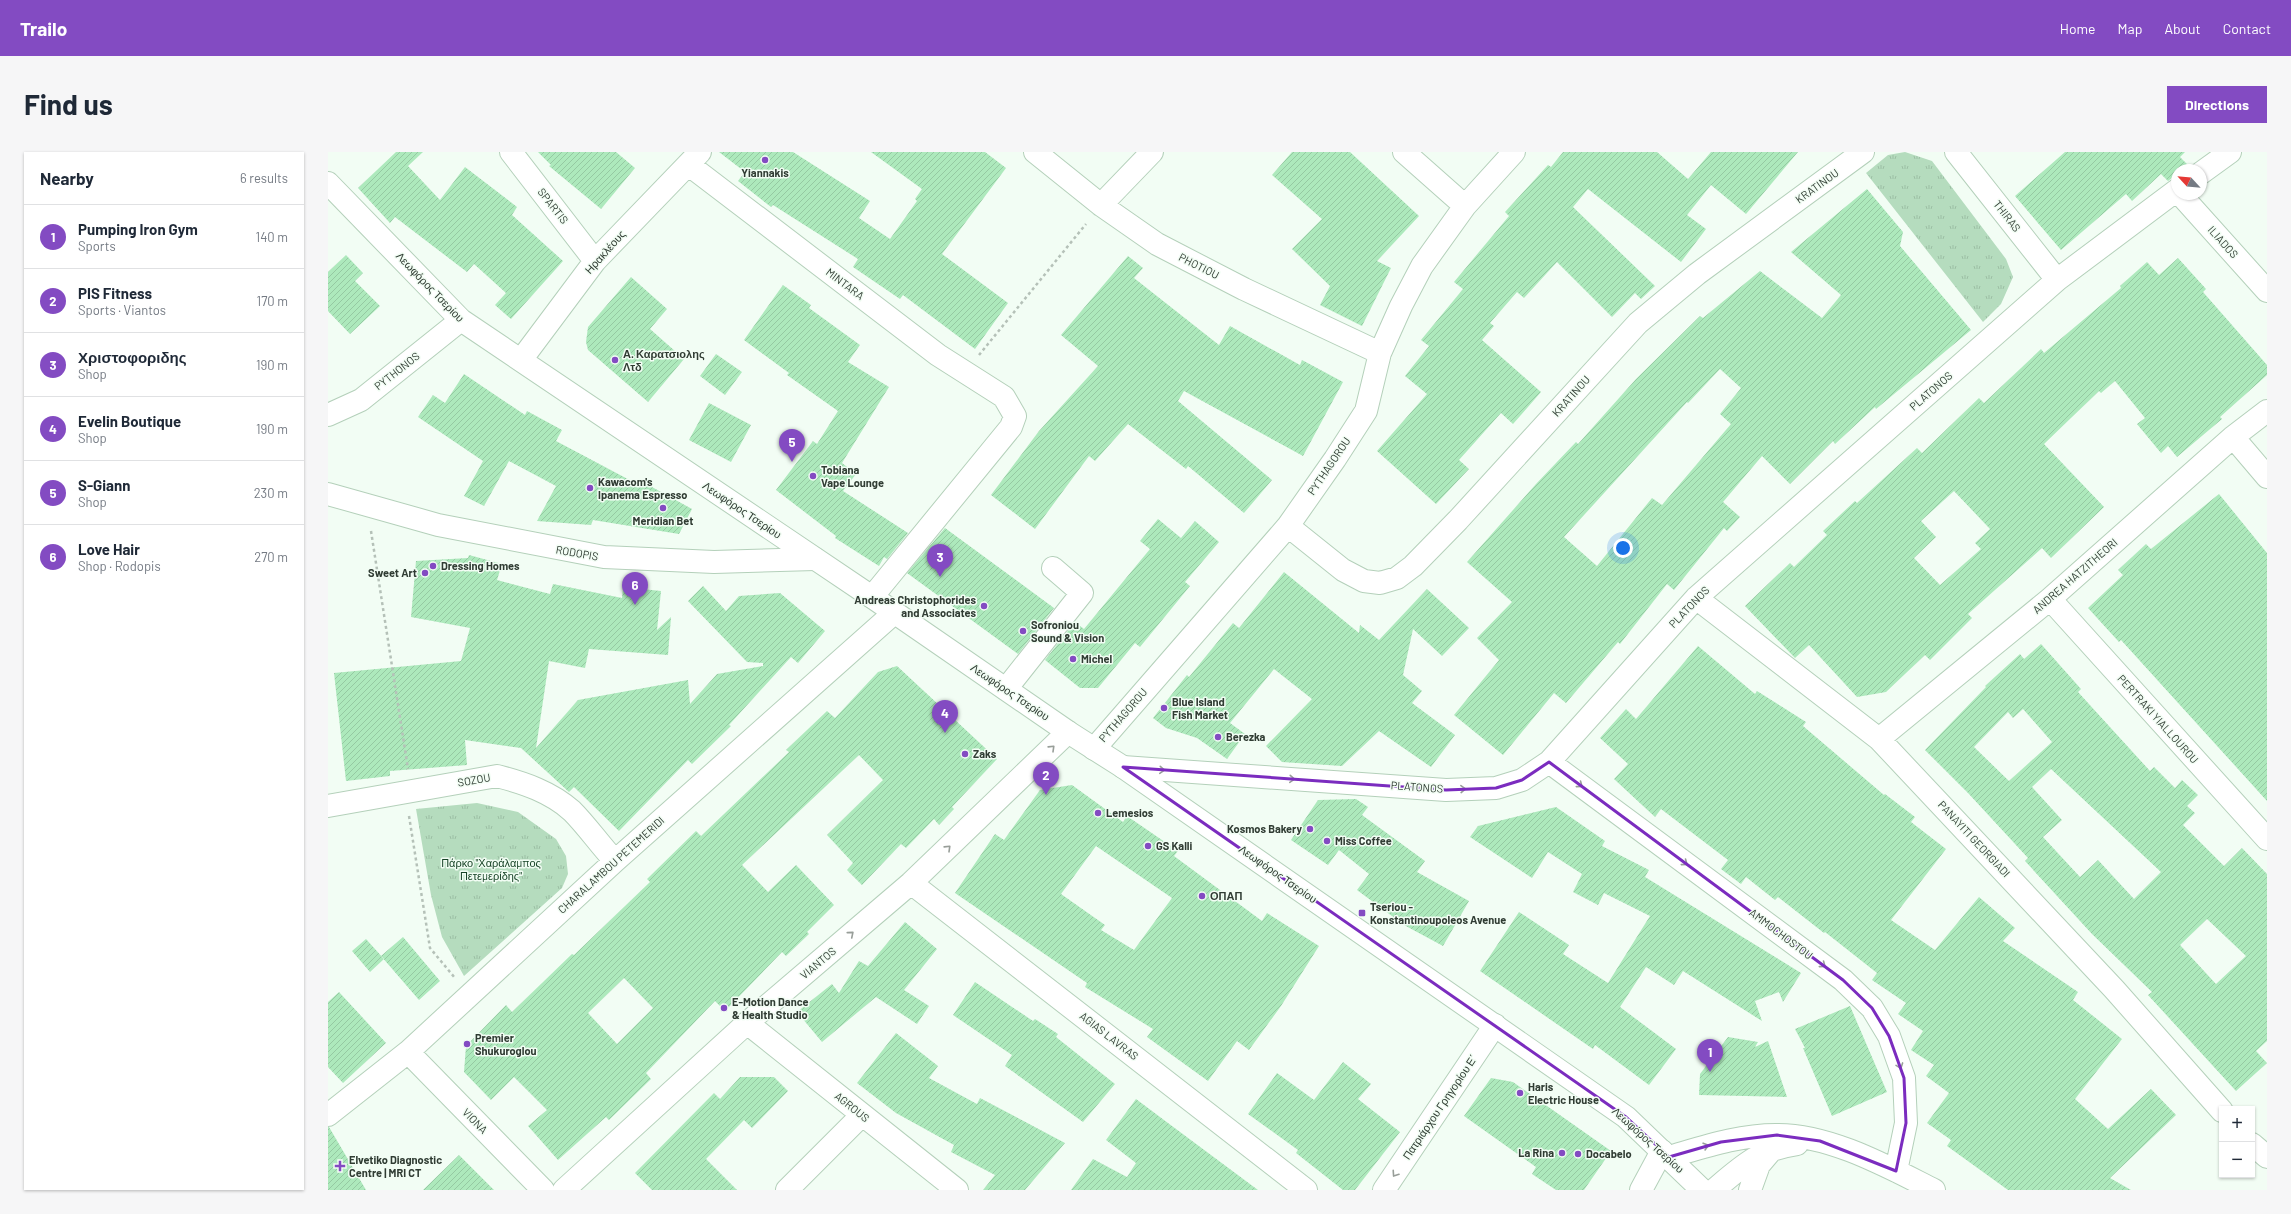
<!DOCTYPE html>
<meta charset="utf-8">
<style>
body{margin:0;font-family:Barlow,sans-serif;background:#f6f6f7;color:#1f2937}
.controls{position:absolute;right:12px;bottom:12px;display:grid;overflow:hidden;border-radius:0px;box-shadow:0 1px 3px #0004}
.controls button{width:36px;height:36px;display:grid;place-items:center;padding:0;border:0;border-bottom:1px solid #e0e1e3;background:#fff;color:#1f2937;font:20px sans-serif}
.compass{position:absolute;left:1843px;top:12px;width:36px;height:36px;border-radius:50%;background:#fff;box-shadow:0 1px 3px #0004;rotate:296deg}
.you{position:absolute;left:1295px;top:396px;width:14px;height:14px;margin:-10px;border:3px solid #fff;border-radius:50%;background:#1a73e8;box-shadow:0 0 0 6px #1a73e833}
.badge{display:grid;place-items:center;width:26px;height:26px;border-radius:50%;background:#834bc2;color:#fff;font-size:13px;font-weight:700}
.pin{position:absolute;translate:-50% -33px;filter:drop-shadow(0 1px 2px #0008)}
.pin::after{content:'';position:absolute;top:21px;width:14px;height:12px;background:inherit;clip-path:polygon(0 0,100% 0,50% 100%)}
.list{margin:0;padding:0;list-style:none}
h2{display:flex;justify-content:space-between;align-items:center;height:52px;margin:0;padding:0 16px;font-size:17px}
h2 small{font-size:13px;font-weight:400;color:#747a83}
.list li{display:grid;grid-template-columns:26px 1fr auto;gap:12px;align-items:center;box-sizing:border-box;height:64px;padding:0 16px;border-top:1px solid #e0e1e3}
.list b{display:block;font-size:15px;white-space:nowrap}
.list p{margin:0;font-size:13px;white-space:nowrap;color:#747a83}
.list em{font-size:13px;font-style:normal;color:#747a83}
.map{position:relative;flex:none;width:1939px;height:1038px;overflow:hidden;border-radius:0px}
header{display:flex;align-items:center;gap:24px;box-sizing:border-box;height:56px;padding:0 20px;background:#834bc2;color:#fff}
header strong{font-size:19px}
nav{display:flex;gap:22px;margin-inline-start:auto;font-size:14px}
.intro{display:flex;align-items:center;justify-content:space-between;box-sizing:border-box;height:96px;padding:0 24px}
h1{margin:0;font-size:28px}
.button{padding:10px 18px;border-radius:0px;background:#834bc2;color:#fff;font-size:14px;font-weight:700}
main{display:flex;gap:24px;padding:0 24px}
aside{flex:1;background:#fff;border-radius:0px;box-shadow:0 1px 3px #0004}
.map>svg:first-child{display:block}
.park{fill:url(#park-tufts)}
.building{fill:url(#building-hatch);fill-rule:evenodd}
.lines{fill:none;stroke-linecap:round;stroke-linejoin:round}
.minor-casing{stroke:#b4d0ba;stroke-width:24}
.major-casing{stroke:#b4d0ba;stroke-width:24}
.path{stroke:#b5c1b8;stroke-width:2.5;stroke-dasharray:3 3;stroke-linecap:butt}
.minor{stroke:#fff;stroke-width:22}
.major{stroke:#fff;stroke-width:22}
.oneway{stroke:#989e99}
.marked{fill:none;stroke:#7b2cbf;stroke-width:3;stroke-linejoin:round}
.poi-dot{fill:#834bc2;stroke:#f2fdf4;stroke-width:1.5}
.labels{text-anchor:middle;stroke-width:3;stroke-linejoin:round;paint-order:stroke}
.poi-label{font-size:11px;font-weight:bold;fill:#303c33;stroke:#f2fdf4;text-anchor:start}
.street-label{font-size:11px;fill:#303c33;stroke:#f2fdf4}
.park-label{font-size:11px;fill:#174326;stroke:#f2fdf4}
</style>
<header>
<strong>Trailo</strong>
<nav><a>Home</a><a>Map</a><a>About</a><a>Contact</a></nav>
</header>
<div class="intro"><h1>Find us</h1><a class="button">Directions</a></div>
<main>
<aside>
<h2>Nearby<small>6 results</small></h2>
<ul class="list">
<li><span class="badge">1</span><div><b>Pumping Iron Gym</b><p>Sports</p></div><em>140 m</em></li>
<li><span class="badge">2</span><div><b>PIS Fitness</b><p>Sports · Viantos</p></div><em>170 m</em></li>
<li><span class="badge">3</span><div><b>Χριστοφοριδης</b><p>Shop</p></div><em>190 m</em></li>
<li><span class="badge">4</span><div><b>Evelin Boutique</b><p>Shop</p></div><em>190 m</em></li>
<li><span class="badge">5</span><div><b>S-Giann</b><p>Shop</p></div><em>230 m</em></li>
<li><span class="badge">6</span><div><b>Love Hair</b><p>Shop · Rodopis</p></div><em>270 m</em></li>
</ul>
</aside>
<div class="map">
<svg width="1939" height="1038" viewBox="0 0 1939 1038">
<defs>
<pattern id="park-tufts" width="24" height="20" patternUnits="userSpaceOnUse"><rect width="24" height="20" fill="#b5dcbe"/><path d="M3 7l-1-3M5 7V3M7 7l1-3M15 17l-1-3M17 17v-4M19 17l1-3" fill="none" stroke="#9cbea4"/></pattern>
<pattern id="building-hatch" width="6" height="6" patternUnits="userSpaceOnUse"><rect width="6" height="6" fill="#ade9bc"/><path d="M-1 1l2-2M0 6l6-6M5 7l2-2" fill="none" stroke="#95c9a2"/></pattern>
</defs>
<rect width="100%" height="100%" fill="#f2fdf4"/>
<path class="park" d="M1577,0L1604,9L1678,107L1685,125L1673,152L1655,170L1538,21L1560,3Z
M149,651L190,660L228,687L238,704L240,722L234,736L136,824L114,785L103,743L88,657Z"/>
<path class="building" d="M68,0H95L80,14L112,48L137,15L189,55L184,63L235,109L183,167L167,153L178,141L146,112L139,120L67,65L62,71L30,36Z
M210,0H288L307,16L273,57L221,14L223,13Z
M391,0H465L542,49L531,66L562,87L589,49L587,47L594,37L543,0H657L678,16L614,102L680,151L647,197L575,143L572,147L525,115L530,107L445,53L443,55L410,29L417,20Z
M964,0H1022L1091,64L1049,109L1063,116L1034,174L992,153L1002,134L964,97L994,67L944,23Z
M1235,0H1329L1360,27L1383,0H1470L1418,62L1383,33L1359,63L1378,77L1353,110L1260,37L1245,55L1327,134L1313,147L1307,141L1284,165L1229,110L1196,146L1189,140L1162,171L1166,174L1154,188L1213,240L1185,272L1173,261L1131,308L1141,317L1108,352L1049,299L1099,242L1077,224L1101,194L1093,188L1135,137L1126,130L1181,64L1177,60L1220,13L1223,15Z
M1737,0H1857L1852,5L1859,12L1853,18H1849V22L1840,29L1833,22L1804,49L1798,42L1733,98L1687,44Z
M1539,37L1575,80L1572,94L1643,178L1548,257L1547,255L1507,292L1505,289L1462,332L1434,304L1395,350L1412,365L1399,379L1396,376L1346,438L1339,432L1292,492L1290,490L1238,551L1226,541L1175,603L1126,563L1171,508L1149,486L1184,450L1139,410L1208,332L1248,290L1250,292L1308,227L1372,164L1375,166L1432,119L1494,166L1513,143L1463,100ZM1392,217L1413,236L1392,262L1403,272L1334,353L1324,346L1269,414L1236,385L1359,250L1360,251Z
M18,103L35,121L27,129L52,154L22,182L0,159V120Z
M800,104L815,116L806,126L891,193L902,174L972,213L974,208L1015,230L975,304L856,239L850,249L944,328L916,361L860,314L858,317L800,272L767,309L761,304L707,377L663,343L711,279L770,214L733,183Z
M1850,106L1878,137L1875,140L1939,213V223L1892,265L1894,267L1849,305L1840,294L1833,301L1809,272L1817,266L1787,229L1773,241L1771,239L1716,292L1776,355L1723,406L1714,396L1640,462L1644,466L1602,508L1597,503L1558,540L1529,545L1481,493L1467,506L1417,454L1462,411L1466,415L1499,383L1495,379L1527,349L1529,351L1589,296L1594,301L1651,246L1656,251L1713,197L1716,201L1793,136L1792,134L1819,110L1831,123ZM1626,339L1662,377L1647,391L1653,397L1612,433L1586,406L1608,385L1593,369Z
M303,125L339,157L322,177L356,207L320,250L260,198L258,190L260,175Z
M455,133L483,153L481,156L532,193L520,210L561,235L514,311L528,322L515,339L580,381L559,407L556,405L551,414L507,386L508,384L448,338L485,289L489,292L510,259L459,223L461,221L416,188Z
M388,202L414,220L397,243L372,224Z
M136,222L197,263L199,259L234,278L228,289L311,333L313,329L364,357L351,382L265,368L263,373L209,369L228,334L181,309L156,354L136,344L155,309L90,265L105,243L117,251Z
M381,251L423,273L403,310L361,288Z
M1891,342L1939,401V649L1793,488L1791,490L1760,456L1795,423L1790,418L1818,392L1823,397Z
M830,367L853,386L867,369L891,390L857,430L862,434L812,495L807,491L770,536H752L717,508L747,470L756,477L822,397L812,389Z
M617,376L726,456L690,502L579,421Z
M141,403L174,412L169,428L222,442L225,432L294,446L295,435L333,439L329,478L343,465L340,503L261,497L257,516L221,509L208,596L250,548L360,528L362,552L389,522L435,514V511L419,510L360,449L375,434L398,459L411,444L452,441L497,479L470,511L463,505L401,573L403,574L364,612L360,608L291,679L246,635L241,640L193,596L137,588L139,613L62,619V624L18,629L6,521L133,509L142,476L83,465L88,409L140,406Z
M956,420L1031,481L1032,473L1051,488L1099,437L1141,476L1114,504L1085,477L1075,523L1094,539L1084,551L1127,583L1103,615L1051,579L1014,614L954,610L938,594L984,547L946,517L902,571L917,582L899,607L869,586L838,576L825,566L859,523L861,525L905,471L911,476Z
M1713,492L1753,537L1750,540L1822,619L1826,615L1847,636L1854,628L1870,643L1859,654L1867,661L1855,673L1896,714L1914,696L1939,722V889L1928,899L1939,911L1908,939L1820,843L1824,840L1764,782L1697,709L1700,706L1640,641L1597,598L1658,535L1657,534L1692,502L1696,507ZM1695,557L1724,590L1681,629L1646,595L1680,560L1685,566ZM1723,617L1833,720L1806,747L1770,708L1752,725L1715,685L1734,668L1704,635ZM1879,767L1918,804L1888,832L1852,793Z
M1370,494L1427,542L1429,539L1478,570L1475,574L1556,643L1557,642L1587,665L1583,670L1618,697L1563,768L1607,798L1651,745L1687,776L1675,789L1750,840L1745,848L1794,887L1747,947L1780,977L1823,937L1848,963L1782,1026L1803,1038H1680L1619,994L1623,988L1599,971L1621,941L1598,924L1606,913L1583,898L1595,879L1570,862L1578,851L1544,828L1549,821L1497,780L1496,781L1450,745L1447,748L1418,725L1413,732L1393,717L1400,708L1333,657L1327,665L1286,627L1300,612L1272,586L1298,557L1308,567Z
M569,514L669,607L624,655L626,657L611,673L606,667L578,696L573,692L534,733L519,718L525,711L499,683L555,628L531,603L414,713L440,740L468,713L506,753L479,780L481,782L458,804L454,800L397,859L387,849L318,921L323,927L281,968L278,965L230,1008L200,974L219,958L186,925L163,948L136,920L138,894L178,853L184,860L244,802L246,803L322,730L319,727L368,679L373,684L461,600L458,598L499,559L507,566L550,520ZM296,826L325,856L289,892L260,861Z
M744,633L795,670L799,664L850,699L846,704L934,769L939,761L991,794L953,854L921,898L909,889L880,929L819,885L825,877L757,835L759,831L627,741L667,682L676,688L712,638ZM768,694L844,746L806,798L773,778L777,773L733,742Z
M1028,647L1040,655L1034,663L1097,709L1089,720L1141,749L1115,794L1076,773L1029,738L1041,722L1011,698L1000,713L963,688L990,648Z
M1228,655L1277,689L1274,694L1321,718L1317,725L1473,821L1455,850L1451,840L1427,849L1434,869L1355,819L1346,833L1318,815L1292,855L1348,897L1321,933L1267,893L1265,897L1152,819L1191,760L1241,793L1235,802L1280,831L1322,764L1276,741L1270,753L1245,740L1254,722L1220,700L1204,726L1142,685L1150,674Z
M577,770L609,797L576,838L601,854L589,872L548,845L494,890L469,860L504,832L511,841L531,809L540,814Z
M75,785L112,829L91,848L53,804Z
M38,787L56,807L42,820L24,799Z
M647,830L705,869L707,867L730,882L728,885L787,932L755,970L677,914L684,903L625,863Z
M11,840L58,891L15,931L0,915V850Z
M1522,854L1559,940L1504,964L1475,896H1477L1467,877Z
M568,881L610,914L601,926L649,952L652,946L737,991L697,1038H655L667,1023L623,1000L626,993L568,961L529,931Z
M1400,885L1430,890L1427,895L1440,889L1459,945L1371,943L1372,922Z
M1015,910L1043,932L1030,947L1072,980L1027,1038H1015L968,1001L970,998L920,962L949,921L986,948Z
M412,925H446L460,939L424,976L416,968L378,1007L409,1038H324L307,1021L386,941L392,947Z
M1163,926L1185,930L1283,999L1256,1038H1228L1204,1022L1208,1015L1136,964Z
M808,947L844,974L930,1038H743L765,1007L799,1025L808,1011L778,988Z
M0,975H1L38,1038H0Z
M131,1003L166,1038H95Z"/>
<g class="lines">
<g class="minor-casing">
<path id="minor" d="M183,0L267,109
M707,0L773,53L829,92L916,137L1052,201
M1076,0L1137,54
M1628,0L1729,128
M361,13L610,203L676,245L687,264L683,275L544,445
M1873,21L1902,0
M1852,42L1939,139
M773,53L824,0
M193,208L267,109L372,0
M1905,285L1939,325
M0,342L110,373L276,405L386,410L487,407
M960,374L1015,418L1036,429L1052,431L1069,426L1085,414L1130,368L1310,171L1369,122L1535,0
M1368,446L1551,587L1786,837L1894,959
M1722,447L1939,687
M678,537L754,441L725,416
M1551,587L1722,447L1905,285L1939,259
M766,597L960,374L1007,307L1038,259L1052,201L1073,154L1094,114L1137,54L1186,0
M1221,610L1515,828L1544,856L1561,884L1576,926L1578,971L1568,1019
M795,615L1118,638L1168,636L1194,628L1221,610L1368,446L1729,128L1849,38
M0,654L169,624C196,631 223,640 244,659C259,674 272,693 287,709
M583,731L978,1038
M419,871L629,1038
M80,900L215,1038
M0,963L80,900L287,709L566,461
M1924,992L1939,1005
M1341,1005C1376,995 1411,983 1448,983C1501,982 1560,1015 1606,1038
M236,1038L419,871L583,731L740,580
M459,1038L534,963
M1056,1038L1167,873
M1313,1038L1334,999
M1386,1038C1413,1015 1432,997 1469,992
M1422,1038L1431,1013L1442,1000"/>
</g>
<g class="major-casing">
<path id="major" d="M0,31L133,168L544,445L740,580L795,615L1298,965L1374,1038
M0,263L33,248L133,168"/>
</g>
<path class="path" d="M651,203L758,72
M43,379L80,617
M81,664L102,796L127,826"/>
<use href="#minor" class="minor"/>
<use href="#major" class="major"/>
</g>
<defs><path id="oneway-chevron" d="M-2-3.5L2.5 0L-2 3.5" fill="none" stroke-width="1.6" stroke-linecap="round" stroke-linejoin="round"/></defs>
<g class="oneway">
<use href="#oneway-chevron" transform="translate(724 596) rotate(-44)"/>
<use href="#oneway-chevron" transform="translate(834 618) rotate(4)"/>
<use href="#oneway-chevron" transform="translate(964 627) rotate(4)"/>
<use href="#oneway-chevron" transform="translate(1252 633) rotate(37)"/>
<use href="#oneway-chevron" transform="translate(1135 637) rotate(-2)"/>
<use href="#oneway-chevron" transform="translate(620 696) rotate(-44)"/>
<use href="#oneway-chevron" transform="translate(1357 711) rotate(37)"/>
<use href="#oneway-chevron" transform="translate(523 782) rotate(-40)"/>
<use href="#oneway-chevron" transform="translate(1495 813) rotate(37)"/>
<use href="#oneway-chevron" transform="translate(1572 914) rotate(70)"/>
<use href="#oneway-chevron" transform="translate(1378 994) rotate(-16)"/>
<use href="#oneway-chevron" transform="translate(1067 1022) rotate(124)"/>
</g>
<path class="marked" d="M1221,610L1515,828L1544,856L1561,884L1576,926L1578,971L1568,1019L1492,989L1449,983L1393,990L1341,1005L1298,965L795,615L1118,638L1168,636L1194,628Z"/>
<g class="poi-dot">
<circle cx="437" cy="8" r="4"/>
<circle cx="287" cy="208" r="4"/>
<circle cx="485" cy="324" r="4"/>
<circle cx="262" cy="336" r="4"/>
<circle cx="335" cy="356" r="4"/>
<circle cx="105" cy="414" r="4"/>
<circle cx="97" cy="421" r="4"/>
<circle cx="656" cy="454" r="4"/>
<circle cx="695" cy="479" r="4"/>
<circle cx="745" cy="507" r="4"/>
<circle cx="836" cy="556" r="4"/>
<circle cx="890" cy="585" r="4"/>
<circle cx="637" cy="602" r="4"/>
<circle cx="770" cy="661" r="4"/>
<circle cx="982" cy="677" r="4"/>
<circle cx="999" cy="689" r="4"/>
<circle cx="820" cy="694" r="4"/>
<circle cx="874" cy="744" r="4"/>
<rect x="1030" y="757" width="8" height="8" rx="2"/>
<circle cx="396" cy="856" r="4"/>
<circle cx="139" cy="892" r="4"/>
<circle cx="1192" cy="941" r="4"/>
<circle cx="1234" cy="1001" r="4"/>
<circle cx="1250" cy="1002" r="4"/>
<path d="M10 1008h4v4h4v4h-4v4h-4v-4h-4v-4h4z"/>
</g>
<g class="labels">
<g class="poi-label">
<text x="437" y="25" text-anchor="middle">Yiannakis</text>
<text x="295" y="206">Α. Καρατσιολης<tspan x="295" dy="13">Λτδ</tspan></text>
<text x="493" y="322">Tobiana<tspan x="493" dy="13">Vape Lounge</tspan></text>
<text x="270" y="334">Kawacom's<tspan x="270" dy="13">Ipanema Espresso</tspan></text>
<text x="335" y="373" text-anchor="middle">Meridian Bet</text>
<text x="113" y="418">Dressing Homes</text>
<text x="89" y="425" text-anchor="end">Sweet Art</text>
<text x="648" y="452" text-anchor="end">Andreas Christophorides<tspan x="648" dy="13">and Associates</tspan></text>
<text x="703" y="477">Sofroniou<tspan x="703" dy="13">Sound &amp; Vision</tspan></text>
<text x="753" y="511">Michel</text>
<text x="844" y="554">Blue Island<tspan x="844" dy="13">Fish Market</tspan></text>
<text x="898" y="589">Berezka</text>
<text x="645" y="606">Zaks</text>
<text x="778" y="665">Lemesios</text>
<text x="974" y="681" text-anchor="end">Kosmos Bakery</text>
<text x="1007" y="693">Miss Coffee</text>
<text x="828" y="698">GS Kalli</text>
<text x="882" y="748">ΟΠΑΠ</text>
<text x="1042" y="759">Tseriou -<tspan x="1042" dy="13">Konstantinoupoleos Avenue</tspan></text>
<text x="404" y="854">E-Motion Dance<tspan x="404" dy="13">&amp; Health Studio</tspan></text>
<text x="147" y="890">Premier<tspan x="147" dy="13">Shukuroglou</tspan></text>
<text x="1200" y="939">Haris<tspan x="1200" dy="13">Electric House</tspan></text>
<text x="1226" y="1005" text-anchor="end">La Rina</text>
<text x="1258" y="1006">Docabelo</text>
<text x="21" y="1012">Elvetiko Diagnostic<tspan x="21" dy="13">Centre | MRI CT</tspan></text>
</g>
<g class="street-label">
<text transform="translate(1489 34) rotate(-36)" y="4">KRATINOU</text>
<text transform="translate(225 54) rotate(52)" y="4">SPARTIS</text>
<text transform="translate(1679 64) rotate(52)" y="4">THIRAS</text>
<text transform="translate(1895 90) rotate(48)" y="4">ILIADOS</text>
<text transform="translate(277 100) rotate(-48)" y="4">Ηρακλέους</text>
<text transform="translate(871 114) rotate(27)" y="4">PHOTIOU</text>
<text transform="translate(517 132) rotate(37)" y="4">MINTARA</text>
<text transform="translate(102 135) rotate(46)" y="4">Λεωφόρος Τσερίου</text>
<text transform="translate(69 219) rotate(-38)" y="4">PYTHONOS</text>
<text transform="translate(1603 239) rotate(-41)" y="4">PLATONOS</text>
<text transform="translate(1243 244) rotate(-48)" y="4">KRATINOU</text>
<text transform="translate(1001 314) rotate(-56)" y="4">PYTHAGOROU</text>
<text transform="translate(414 358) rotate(34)" y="4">Λεωφόρος Τσερίου</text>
<text transform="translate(249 401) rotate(10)" y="4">RODOPIS</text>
<text transform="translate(1747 424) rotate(-41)" y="4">ANDREA HATZITHEORI</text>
<text transform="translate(1361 455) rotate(-46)" y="4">PLATONOS</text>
<text transform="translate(682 540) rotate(34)" y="4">Λεωφόρος Τσερίου</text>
<text transform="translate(795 563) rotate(-49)" y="4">PYTHAGOROU</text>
<text transform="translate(1830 567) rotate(48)" y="4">PERTRAKI YIALLOUROU</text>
<text transform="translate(146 628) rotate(-10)" y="4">SOZOU</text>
<text transform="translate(1089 635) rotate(4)" y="4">PLATONOS</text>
<text transform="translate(1646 687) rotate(47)" y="4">PANAYITI GEORGIADI</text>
<text transform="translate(283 713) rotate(-42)" y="4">CHARALAMBOU PETEMERIDI</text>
<text transform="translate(950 722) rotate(35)" y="4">Λεωφόρος Τσερίου</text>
<text transform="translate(1453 782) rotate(37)" y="4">AMMOCHOSTOU</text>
<text transform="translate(490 811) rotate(-40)" y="4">VIANTOS</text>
<text transform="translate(781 884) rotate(38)" y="4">AGIAS LAVRAS</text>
<text transform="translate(524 955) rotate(39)" y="4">AGROUS</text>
<text transform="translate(1112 955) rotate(-56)" y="4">Πατριάρχου Γρηγορίου Ε΄</text>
<text transform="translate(147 969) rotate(46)" y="4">VIONA</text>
<text transform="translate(1320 988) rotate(42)" y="4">Λεωφόρος Τσερίου</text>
</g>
<g class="park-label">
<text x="163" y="715">Πάρκο "Χαράλαμπος<tspan x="163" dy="13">Πετεμερίδης"</tspan></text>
</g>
</g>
</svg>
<div class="controls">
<button>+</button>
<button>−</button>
</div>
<svg class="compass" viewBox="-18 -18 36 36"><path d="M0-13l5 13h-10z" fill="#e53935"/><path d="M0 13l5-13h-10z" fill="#747a83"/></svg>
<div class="you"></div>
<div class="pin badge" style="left:1382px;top:920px">1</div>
<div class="pin badge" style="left:718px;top:643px">2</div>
<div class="pin badge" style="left:612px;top:425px">3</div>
<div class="pin badge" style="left:617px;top:581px">4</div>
<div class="pin badge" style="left:464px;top:310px">5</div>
<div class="pin badge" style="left:307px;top:453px">6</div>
</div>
</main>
